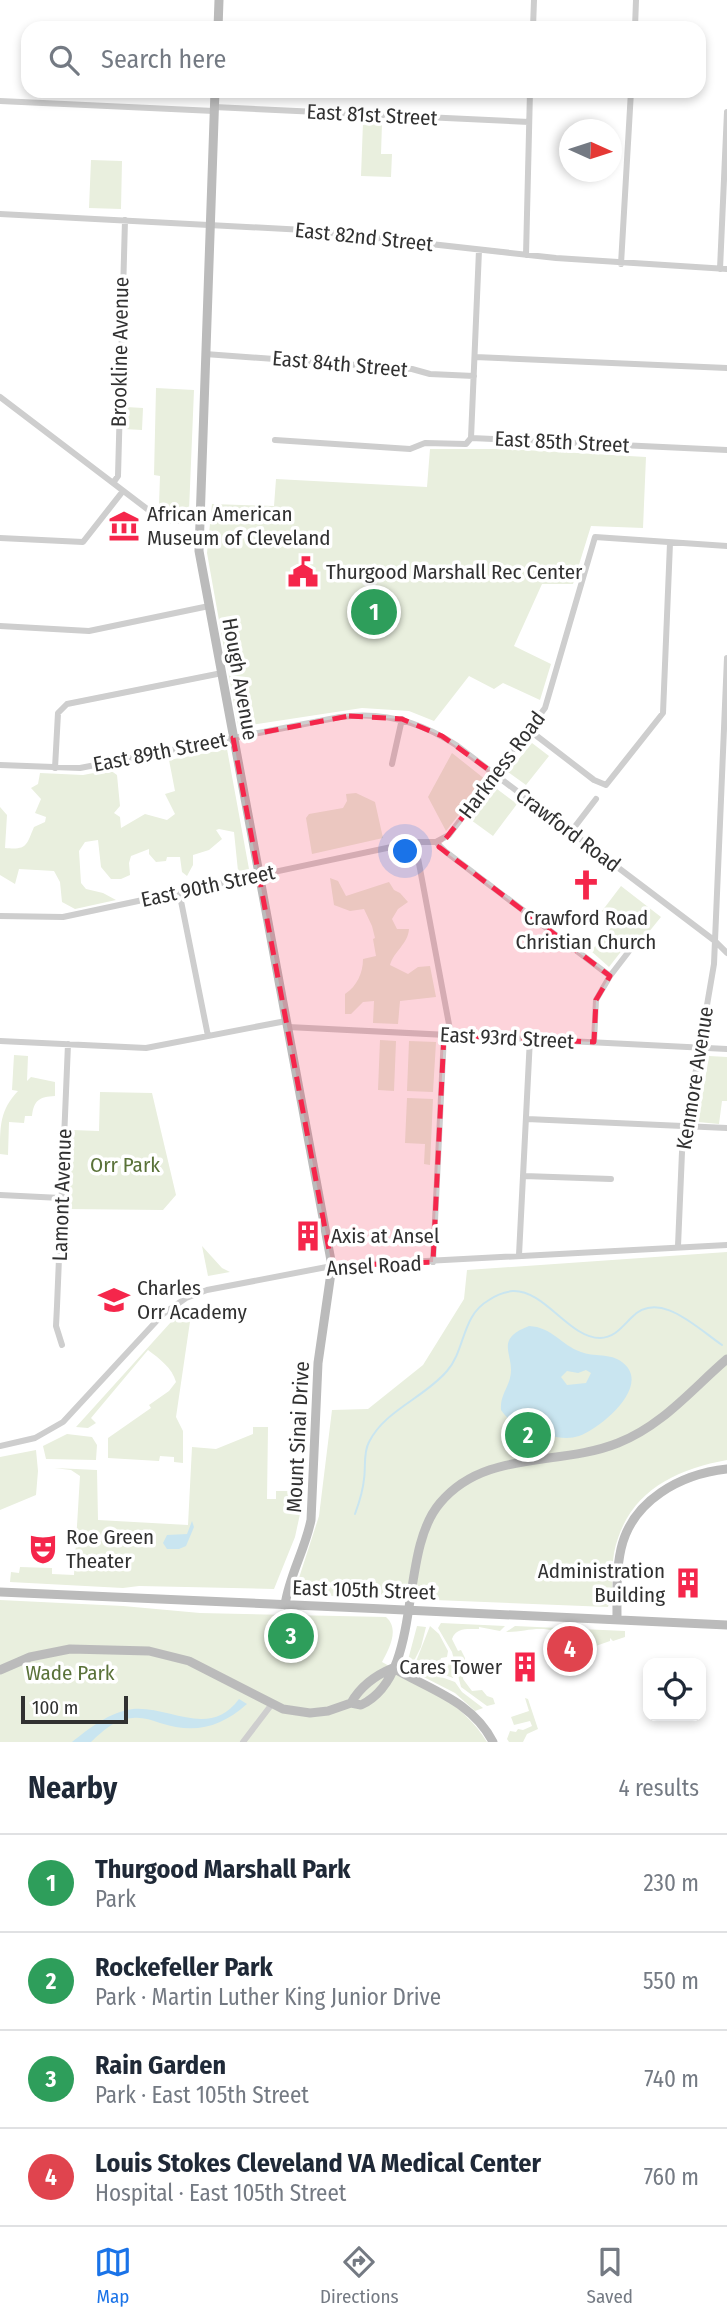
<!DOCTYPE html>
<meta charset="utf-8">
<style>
body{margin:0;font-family:"Fira Sans Condensed",sans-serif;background:#f2f2f3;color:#1f2937}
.controls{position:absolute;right:21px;bottom:21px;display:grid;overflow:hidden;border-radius:14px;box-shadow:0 4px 10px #0003}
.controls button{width:63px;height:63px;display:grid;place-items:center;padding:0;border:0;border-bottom:2px solid #e0e1e3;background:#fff;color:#1f2937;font:35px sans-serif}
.compass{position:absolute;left:559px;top:119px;width:63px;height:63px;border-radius:50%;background:#fff;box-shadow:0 4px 10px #0003;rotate:93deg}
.scale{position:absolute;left:21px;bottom:18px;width:107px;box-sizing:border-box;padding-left:7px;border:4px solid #313131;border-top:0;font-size:19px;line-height:24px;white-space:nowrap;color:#313131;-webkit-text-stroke:5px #fff;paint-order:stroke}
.you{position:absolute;left:406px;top:852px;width:24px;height:24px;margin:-18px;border:5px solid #fff;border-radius:50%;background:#1a73e8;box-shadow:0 0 0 10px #1a73e833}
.badge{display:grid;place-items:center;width:46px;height:46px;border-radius:50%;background:#1a73e8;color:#fff;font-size:23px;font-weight:700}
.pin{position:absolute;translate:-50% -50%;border:4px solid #fff;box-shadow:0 2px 7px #0006}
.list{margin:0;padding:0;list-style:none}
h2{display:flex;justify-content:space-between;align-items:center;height:91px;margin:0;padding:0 28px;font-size:30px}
h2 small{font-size:23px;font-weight:400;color:#747a83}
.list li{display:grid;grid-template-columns:46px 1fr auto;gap:21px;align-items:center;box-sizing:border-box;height:98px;padding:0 28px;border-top:2px solid #e0e1e3}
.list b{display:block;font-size:26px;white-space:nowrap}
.list p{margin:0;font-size:23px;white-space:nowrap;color:#747a83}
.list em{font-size:23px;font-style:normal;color:#747a83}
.icon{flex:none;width:38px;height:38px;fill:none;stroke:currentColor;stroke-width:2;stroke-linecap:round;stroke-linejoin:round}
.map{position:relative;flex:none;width:727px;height:1742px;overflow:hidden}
.search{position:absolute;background:#fff;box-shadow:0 4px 10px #0003;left:21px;right:21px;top:21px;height:77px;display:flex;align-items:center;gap:18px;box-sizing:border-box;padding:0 24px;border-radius:21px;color:#747a83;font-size:26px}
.sheet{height:483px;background:#fff}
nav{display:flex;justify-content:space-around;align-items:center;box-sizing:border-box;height:98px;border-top:2px solid #e0e1e3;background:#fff;font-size:19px;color:#747a83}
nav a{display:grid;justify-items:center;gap:4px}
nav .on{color:#1a73e8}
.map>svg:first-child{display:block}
.green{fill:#e9efde}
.water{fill:#c9e5f0;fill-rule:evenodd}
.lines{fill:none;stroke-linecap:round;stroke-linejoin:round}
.stream{stroke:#c9e5f0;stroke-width:2}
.street{stroke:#cecece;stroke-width:6}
.secondary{stroke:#bbb;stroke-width:9}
.marked{fill:#f5264b;fill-opacity:0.2;stroke:#f5264b;stroke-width:5;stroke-dasharray:14 9;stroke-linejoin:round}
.labels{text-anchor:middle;stroke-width:7;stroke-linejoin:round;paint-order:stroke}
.street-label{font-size:21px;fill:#313131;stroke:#fff}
.poi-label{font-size:21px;fill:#313131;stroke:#fff;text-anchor:start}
.park-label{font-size:21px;fill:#5a7239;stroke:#fff}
</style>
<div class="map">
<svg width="727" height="1742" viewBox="0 0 727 1742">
<rect width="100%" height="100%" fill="#fff"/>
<path class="green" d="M363,122L382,123L381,154H392L391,177L361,176Z
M91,160L122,161L121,209L89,208Z
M156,388L194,390L189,511L170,513L159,505L160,476L154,475Z
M126,407L143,408L142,430L124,429Z
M430,449H508L646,457L643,528L591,526L573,584H542L514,646L551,664L540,700L503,683L494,689L469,676L434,721L409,711L362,708L238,727L207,553L212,504L274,506L276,479L427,487Z
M532,743L549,756L526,785L508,772Z
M227,749L249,869L238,871L234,832L219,829L216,830L222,839L209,850L193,855V865L187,876L182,872L180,857H167L166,861L156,862L149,854V849L131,856L129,863L130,875L121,879H111L101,867L98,840L85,842L79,851L81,883L86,889L103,893L116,900L75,909L62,902L60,882L54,871L19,869L15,884L0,875V807L7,815L5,848C27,850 26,846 34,827L45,822L46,817L35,813L41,799L31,788L38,784L40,773L83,775L110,770L117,775L120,806L114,813L120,817L121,828L145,814L167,820L175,814L165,794L175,791L169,760Z
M452,753L486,780L446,831L428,797Z
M497,789L517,804L493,836L471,820Z
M356,793L375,802L383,838L312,854L306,818L309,814L343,808L347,801L346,794Z
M330,878L338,881L346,896L389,882L394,890L400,893L408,902L398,909L392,919L397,929H409C408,944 394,951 390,965L408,974L418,967L430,966L436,997L400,1001L398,1024L373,1023L374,1001L363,1002L351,1014H345V994C357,986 363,973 363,959L376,956L373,939L375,938L372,926L364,909L350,911L334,905Z
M621,886L661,917L639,944L630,940L609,967L591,951L615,923L602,911Z
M380,1040L396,1041L394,1091L378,1090Z
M409,1041L436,1042L433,1092L407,1091Z
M14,1055L28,1056L27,1081L31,1077L55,1082V1096C39,1097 34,1100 32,1116H25L24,1123L9,1122L8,1155L0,1154C0,1125 0,1110 18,1091L12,1090Z
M709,1056L727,1057V1101H722L719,1124L698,1122Z
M100,1092L152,1093L176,1195L163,1210L68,1209L72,1130L99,1131Z
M407,1098L433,1099L430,1165L424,1164L425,1144L405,1143Z
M202,1246L222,1268L230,1272L208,1276Z
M727,1252V1460C672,1470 626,1494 614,1553C611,1571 615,1590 608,1607L309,1595L299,1591L298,1581L319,1516L332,1410L368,1409L423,1365L464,1299L467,1270Z
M192,1308L176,1417L183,1431V1463L174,1462V1457L160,1456L159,1461L108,1458V1438L151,1408L149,1405L169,1391L176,1382C172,1368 160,1359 148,1350L91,1418L96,1423L88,1428L76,1427L171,1322Z
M253,1427H268L267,1499H276V1491H305L295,1537L274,1589L139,1586L123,1588L10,1582L11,1572L19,1573L20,1567L52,1568V1574L74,1575L80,1476L71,1470L54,1468L97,1470L98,1520L188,1525L192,1447L216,1449L253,1434Z
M67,1434L92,1437L97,1445L96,1460L46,1459L43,1446Z
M36,1450L38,1471L36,1495L0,1510V1457Z
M0,1600L123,1606L200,1613L386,1617C400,1629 389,1649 382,1662C420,1684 464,1703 487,1742H0Z
M441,1623L505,1626L500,1631L479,1627V1629C468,1629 456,1627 452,1639L458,1651L461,1650L465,1658L463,1679L472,1691L482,1690L487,1696L493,1698L495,1704L487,1706L461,1687L452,1652L438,1628Z
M417,1626L426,1627L421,1647L410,1669L408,1660Z
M430,1626L439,1634L448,1651L447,1657L441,1658L440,1662L443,1666L449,1663L454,1666L453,1678L415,1664Z
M515,1626L625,1631V1637L613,1641L610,1638V1641L590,1648L588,1645L586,1649L580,1651L571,1637L556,1635L555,1631C537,1626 524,1632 506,1632Z
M414,1667L455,1682L462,1692L483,1708L475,1711L455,1693L412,1671Z
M525,1698L528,1699L538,1729L527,1734L523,1742H509L507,1739L510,1731L516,1732L518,1729L523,1730L532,1726L530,1721L514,1725L511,1717L529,1711Z"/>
<path class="water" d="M529,1326C552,1327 561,1345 581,1352C593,1357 611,1353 622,1362C653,1385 601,1428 579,1436C564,1441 546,1435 532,1430C519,1426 508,1421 501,1410C500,1396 507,1390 510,1378C516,1355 492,1340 529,1326ZM586,1370L591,1373L586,1383L567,1385L561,1377L567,1371L578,1373Z
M192,1521L194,1527L186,1546L179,1549H167L163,1543L167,1535L187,1534Z
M239,1699L247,1704C220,1728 194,1734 160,1723C151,1720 142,1717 133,1718C115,1719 103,1731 91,1742H72C90,1728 109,1712 133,1709C170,1706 210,1739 239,1699Z"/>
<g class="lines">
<path class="stream" d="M355,1514C359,1503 363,1491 364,1479C366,1466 363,1453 369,1442C385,1410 424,1398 447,1371C466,1349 461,1316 489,1300C496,1295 504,1292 513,1291C545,1290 569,1338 600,1338C614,1338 622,1327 631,1318C659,1288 698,1329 722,1345"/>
<path class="street" d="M533,28L534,0
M635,28L636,0
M0,101L214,111
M214,107L529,122
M0,214L305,230L556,258L727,269
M526,255L530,91
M621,264L631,91
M720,269L727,112
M205,354L412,369L430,374L474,376
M475,357L727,368
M0,397L159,518L170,521L199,520
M471,438L479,250
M275,440L410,449L425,443L466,444L471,438L727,450
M113,483L118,476L125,220
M0,538L83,542L123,491
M0,626L89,631L209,606
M529,730L594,780L606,785L663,713L670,543
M392,764L402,719
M0,765L80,768L340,717C383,711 420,721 456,745L715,941L727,953
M55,768L58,713L67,704L222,673
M570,833L596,799
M415,842L451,1035
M436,842L446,852L610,976
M179,891L208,1036
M0,916L63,917L415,842H436L449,835L545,708L595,537L727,546
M288,1027L727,1049
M0,1041L146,1048L286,1021
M594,1042L596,1000L610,976L633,946
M527,1119L727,1128
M524,1176L611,1179
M0,1195L61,1198
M678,1246L682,1152L714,964L727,658
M519,1255L530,1038
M433,1262L444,1035
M62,1345L56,1326L57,1306L68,1044
M0,1446L35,1438L63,1422L163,1314L186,1298L207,1290L332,1266L727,1245
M243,1742L272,1704"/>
<path class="secondary" d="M218,28L219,0
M215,91L199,551L332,1266L318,1363L311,1520C305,1550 289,1576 285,1605
M0,1592C242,1604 485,1612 727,1625
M617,1619C617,1596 616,1571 621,1549C632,1500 681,1474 727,1469
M393,1668C430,1690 472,1701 493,1742
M0,1670L30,1657L70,1649L149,1651L189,1661L283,1709L310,1713L328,1711L351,1703L361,1705C425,1675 397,1553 440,1503C485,1449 558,1467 618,1443C662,1426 692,1389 727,1359
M351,1703C360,1687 376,1675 393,1668"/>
</g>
<path class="marked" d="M349,716L402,719L442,736L496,775L439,847L610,976L596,1000L594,1042L444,1035L433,1262L332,1266L233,738Z"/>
<defs>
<g id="museum-bare" transform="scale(2.415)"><path d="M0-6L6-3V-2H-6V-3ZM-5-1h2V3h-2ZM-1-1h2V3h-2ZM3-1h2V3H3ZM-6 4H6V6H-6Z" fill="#f5264b" stroke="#fff" stroke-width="2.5" paint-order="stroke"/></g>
<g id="civic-bare" transform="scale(2.415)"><path d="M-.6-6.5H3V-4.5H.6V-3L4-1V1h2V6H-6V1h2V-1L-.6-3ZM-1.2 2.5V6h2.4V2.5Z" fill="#f5264b" stroke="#fff" stroke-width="2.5" paint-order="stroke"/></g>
<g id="church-bare" transform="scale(2.415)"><path d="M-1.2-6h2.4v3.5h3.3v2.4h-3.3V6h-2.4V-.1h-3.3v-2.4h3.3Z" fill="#f5264b" stroke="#fff" stroke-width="2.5" paint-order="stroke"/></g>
<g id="building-bare" transform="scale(2.415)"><path d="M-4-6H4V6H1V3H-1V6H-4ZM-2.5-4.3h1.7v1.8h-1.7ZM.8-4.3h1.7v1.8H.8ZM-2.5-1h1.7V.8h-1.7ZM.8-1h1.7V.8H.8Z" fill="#f5264b" stroke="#fff" stroke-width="2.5" paint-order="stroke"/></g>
<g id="school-bare" transform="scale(2.415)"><path d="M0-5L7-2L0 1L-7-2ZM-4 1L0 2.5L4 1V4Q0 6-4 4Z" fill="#f5264b" stroke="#fff" stroke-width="2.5" paint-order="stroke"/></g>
<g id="theatre-bare" transform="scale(2.415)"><path d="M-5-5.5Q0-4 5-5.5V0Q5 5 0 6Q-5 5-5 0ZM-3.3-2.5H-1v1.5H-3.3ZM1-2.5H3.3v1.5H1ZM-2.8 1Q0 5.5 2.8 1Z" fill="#f5264b" stroke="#fff" stroke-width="2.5" paint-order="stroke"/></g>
</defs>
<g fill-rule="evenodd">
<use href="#museum-bare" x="124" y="526"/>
<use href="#civic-bare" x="303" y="572"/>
<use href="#church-bare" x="586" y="885"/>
<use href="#building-bare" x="308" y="1236"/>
<use href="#school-bare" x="114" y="1300"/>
<use href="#theatre-bare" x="43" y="1549"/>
<use href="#building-bare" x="688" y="1583"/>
<use href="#building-bare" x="525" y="1667"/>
</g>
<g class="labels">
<g class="street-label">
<text transform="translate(372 115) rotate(3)" y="7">East 81st Street</text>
<text transform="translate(364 237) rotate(6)" y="7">East 82nd Street</text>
<text transform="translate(120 352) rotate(-89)" y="7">Brookline Avenue</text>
<text transform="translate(340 364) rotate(5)" y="7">East 84th Street</text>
<text transform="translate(562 442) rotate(3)" y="7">East 85th Street</text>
<text transform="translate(240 679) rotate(80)" y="7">Hough Avenue</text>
<text transform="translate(160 752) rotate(-11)" y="7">East 89th Street</text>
<text transform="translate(502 765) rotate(-53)" y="7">Harkness Road</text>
<text transform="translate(568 830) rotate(37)" y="7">Crawford Road</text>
<text transform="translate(208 886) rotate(-12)" y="7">East 90th Street</text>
<text transform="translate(507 1038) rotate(3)" y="7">East 93rd Street</text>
<text transform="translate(695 1078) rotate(-81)" y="7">Kenmore Avenue</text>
<text transform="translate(62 1195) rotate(-88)" y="7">Lamont Avenue</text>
<text transform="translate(374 1266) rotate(-3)" y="7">Ansel Road</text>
<text transform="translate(298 1437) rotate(-87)" y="7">Mount Sinai Drive</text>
<text transform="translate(364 1590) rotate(2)" y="7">East 105th Street</text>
</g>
<g class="poi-label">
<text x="147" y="521">African American<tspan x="147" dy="24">Museum of Cleveland</tspan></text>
<text x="326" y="579">Thurgood Marshall Rec Center</text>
<text x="586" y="925" text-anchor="middle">Crawford Road<tspan x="586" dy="24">Christian Church</tspan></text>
<text x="331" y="1243">Axis at Ansel</text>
<text x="137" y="1295">Charles<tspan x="137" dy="24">Orr Academy</tspan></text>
<text x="66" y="1544">Roe Green<tspan x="66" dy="24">Theater</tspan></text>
<text x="665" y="1578" text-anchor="end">Administration<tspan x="665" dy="24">Building</tspan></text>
<text x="502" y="1674" text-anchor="end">Cares Tower</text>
</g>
<g class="park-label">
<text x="125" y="1172">Orr Park</text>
<text x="70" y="1680">Wade Park</text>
</g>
</g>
</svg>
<div class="controls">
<button><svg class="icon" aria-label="locate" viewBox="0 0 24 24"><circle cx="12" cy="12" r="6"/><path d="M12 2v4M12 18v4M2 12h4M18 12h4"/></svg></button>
</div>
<svg class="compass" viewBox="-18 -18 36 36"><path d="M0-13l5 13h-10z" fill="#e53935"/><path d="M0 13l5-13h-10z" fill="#747a83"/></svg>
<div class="scale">100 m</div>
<div class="you"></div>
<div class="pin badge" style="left:374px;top:612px;background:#2e9e5b">1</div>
<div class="pin badge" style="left:528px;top:1435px;background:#2e9e5b">2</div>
<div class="pin badge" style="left:291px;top:1636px;background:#2e9e5b">3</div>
<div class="pin badge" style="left:570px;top:1649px;background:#e0444e">4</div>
<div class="search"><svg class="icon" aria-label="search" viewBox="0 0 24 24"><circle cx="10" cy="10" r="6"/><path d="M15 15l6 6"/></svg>Search here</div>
</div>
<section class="sheet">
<h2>Nearby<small>4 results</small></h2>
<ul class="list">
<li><span class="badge" style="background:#2e9e5b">1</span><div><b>Thurgood Marshall Park</b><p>Park</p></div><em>230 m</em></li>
<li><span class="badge" style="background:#2e9e5b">2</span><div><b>Rockefeller Park</b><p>Park · Martin Luther King Junior Drive</p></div><em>550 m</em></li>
<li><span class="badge" style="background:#2e9e5b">3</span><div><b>Rain Garden</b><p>Park · East 105th Street</p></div><em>740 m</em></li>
<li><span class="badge" style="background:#e0444e">4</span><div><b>Louis Stokes Cleveland VA Medical Center</b><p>Hospital · East 105th Street</p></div><em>760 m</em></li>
</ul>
</section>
<nav>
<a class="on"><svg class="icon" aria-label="map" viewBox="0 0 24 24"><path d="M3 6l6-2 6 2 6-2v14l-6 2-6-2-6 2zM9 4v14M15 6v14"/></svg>Map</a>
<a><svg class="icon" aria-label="directions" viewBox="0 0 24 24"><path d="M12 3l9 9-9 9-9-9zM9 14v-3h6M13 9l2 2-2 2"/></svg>Directions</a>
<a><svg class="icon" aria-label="saved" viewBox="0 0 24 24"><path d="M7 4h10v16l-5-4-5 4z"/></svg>Saved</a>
</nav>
